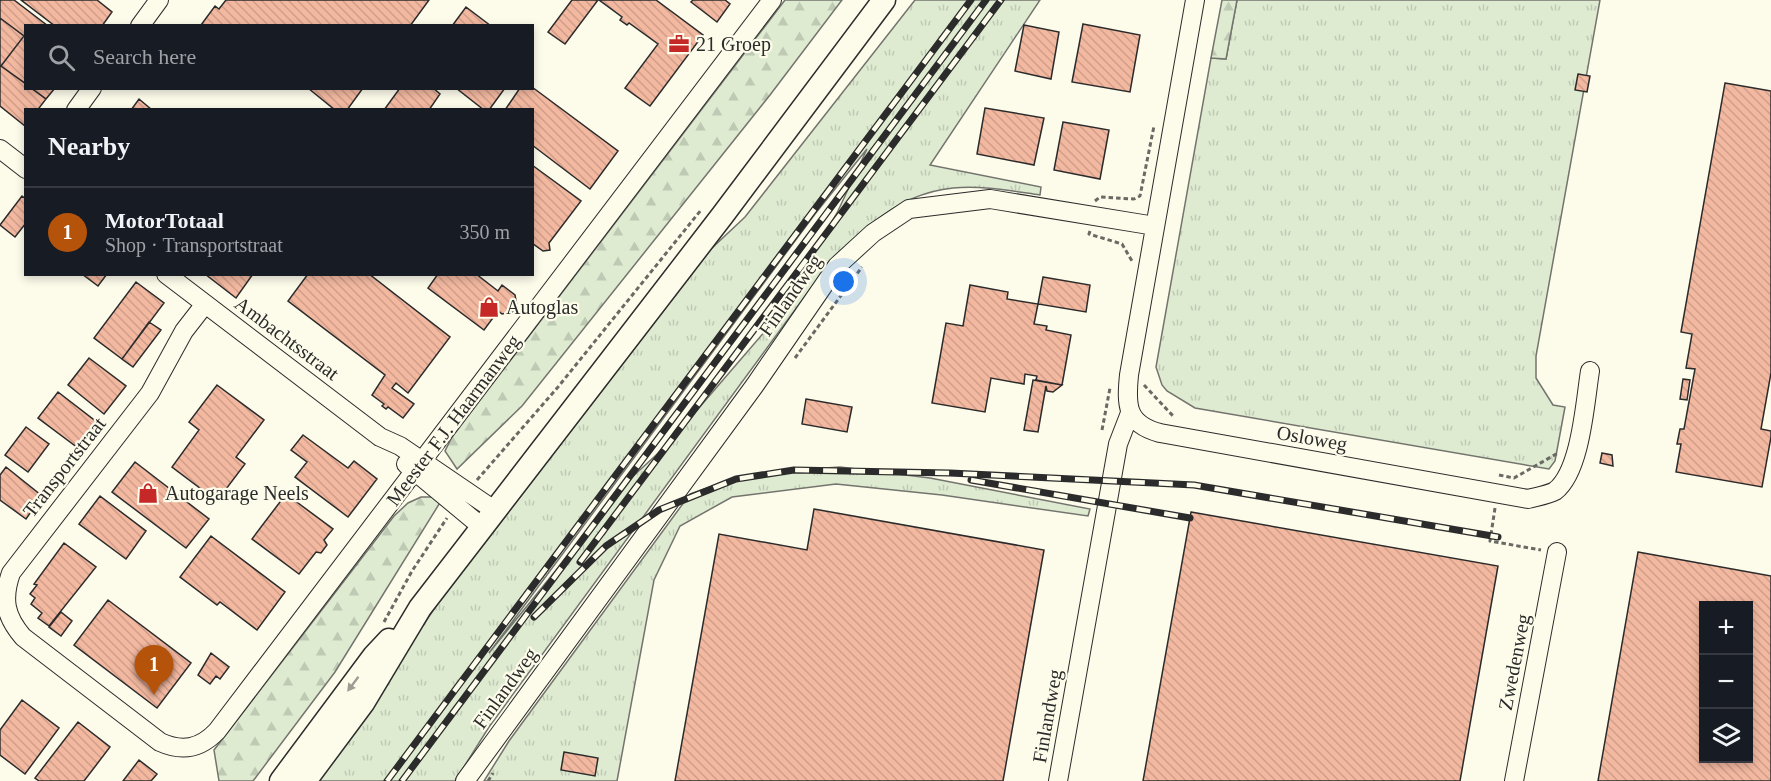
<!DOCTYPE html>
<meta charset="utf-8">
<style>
body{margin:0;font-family:Georgia,serif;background:#242831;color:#f1f3f6}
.controls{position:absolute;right:18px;bottom:18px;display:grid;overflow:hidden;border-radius:0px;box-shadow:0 3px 9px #0003}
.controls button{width:54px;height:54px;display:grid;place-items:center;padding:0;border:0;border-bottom:2px solid #363941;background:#171b24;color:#f1f3f6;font:30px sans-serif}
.you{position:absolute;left:844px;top:282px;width:21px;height:21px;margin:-15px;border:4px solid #fff;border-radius:50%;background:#1a73e8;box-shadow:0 0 0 9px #1a73e833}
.badge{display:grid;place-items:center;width:39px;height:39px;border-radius:50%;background:#b45309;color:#fff;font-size:20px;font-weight:700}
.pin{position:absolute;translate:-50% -50px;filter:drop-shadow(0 2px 3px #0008)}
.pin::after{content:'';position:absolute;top:32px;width:21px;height:18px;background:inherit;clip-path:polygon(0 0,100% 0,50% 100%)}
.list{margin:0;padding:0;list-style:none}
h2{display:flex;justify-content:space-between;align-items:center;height:78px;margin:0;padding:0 24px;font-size:26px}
h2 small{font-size:20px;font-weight:400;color:#9ea1a6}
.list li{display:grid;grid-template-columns:39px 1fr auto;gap:18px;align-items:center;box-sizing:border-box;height:90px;padding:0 24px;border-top:2px solid #363941}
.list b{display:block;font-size:22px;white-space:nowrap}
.list p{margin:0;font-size:20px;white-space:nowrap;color:#9ea1a6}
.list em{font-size:20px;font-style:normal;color:#9ea1a6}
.icon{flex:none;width:33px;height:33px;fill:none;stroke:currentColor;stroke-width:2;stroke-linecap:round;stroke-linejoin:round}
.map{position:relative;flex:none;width:1771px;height:781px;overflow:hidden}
.search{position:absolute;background:#171b24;box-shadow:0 3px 9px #0003;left:24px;top:24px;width:510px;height:66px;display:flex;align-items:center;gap:15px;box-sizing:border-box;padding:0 21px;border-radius:0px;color:#9ea1a6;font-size:22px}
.panel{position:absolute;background:#171b24;box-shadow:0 3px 9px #0003;left:24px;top:108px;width:510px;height:168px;border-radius:0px}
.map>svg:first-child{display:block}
.grass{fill:url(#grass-tufts);stroke:#74746e;stroke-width:1.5;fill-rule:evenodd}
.forest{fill:url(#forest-firs);stroke:#74746e;stroke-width:1.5}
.building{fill:url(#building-back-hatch);stroke:#2b2b2b;stroke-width:1.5;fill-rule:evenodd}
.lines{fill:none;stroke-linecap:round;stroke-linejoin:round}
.minor-casing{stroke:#2b2b2b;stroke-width:20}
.major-casing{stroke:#2b2b2b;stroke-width:25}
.path{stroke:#6a6964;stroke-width:3;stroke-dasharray:4.5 3;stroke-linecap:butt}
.minor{stroke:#fdfbea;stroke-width:18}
.major{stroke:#fdfbea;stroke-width:22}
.rail-casing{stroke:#2b2b2b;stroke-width:7}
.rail{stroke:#fdfbea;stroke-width:4.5;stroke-dasharray:14;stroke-linecap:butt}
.oneway{fill:#9e9d94}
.labels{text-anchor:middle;stroke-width:4.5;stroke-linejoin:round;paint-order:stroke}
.poi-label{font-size:20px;fill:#2b2b2b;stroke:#fdfbea;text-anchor:start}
.street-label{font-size:20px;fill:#2b2b2b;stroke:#fdfbea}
</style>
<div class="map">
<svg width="1771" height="781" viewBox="0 0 1771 781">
<defs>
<pattern id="grass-tufts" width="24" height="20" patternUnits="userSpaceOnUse" patternTransform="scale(1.5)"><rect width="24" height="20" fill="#deebd1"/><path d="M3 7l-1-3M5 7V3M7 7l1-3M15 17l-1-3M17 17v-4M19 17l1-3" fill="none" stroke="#bfcab4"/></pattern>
<pattern id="forest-firs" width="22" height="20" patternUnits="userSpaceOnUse" patternTransform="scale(1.5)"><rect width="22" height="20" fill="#deebd1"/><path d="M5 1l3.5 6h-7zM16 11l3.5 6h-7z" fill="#bfcab4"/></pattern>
<pattern id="building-back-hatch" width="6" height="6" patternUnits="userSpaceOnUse" patternTransform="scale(1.5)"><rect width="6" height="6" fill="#f2b8a0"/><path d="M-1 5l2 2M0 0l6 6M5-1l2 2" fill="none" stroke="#d09e8a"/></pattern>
</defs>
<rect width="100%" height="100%" fill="#fdfbea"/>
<path class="grass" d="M915,0H1040L930,165L1041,187L1040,195C1012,191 981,185 953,188C890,194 848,243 811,288L489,727L455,781H316L362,717L436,606L711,249L745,217ZM867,149L837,213L773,322L667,445L629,480L489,653L815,214Z
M1237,0H1600L1536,356V378L1553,405L1565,407L1555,461L1549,469L1195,408L1167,391L1162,385L1156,367L1211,58L1226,59Z
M840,467L930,478L1090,509L1088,516L942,495L836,484L732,497L680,526L654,580L617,781H484L509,741L690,494C739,475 788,470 840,467Z"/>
<path class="forest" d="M785,0H842L770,95L522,406L457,469L445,451L452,437Z
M1222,0H1237L1226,59L1211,58Z
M421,497H434L441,501L335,672L253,781H219L214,750L394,516L408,503Z"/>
<path class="building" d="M0,0H14L48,26H26V84L1,66L24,36L0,18Z
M21,0H97L112,12L102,26H55Z
M226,0H429L410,26L201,25L215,6L219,9Z
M572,0H598L565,44L548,32Z
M599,0H656L703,35L650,106L625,88L658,44L629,23L627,25L620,20L622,17Z
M693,0H725L730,4L717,22L691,2Z
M466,7L491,26H452Z
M0,18L24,36L1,66L26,84V88H31L46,99L39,108L42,110H26L25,126L0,106Z
M1083,24L1140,35L1130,92L1072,82Z
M1024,25L1059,32L1051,79L1015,71Z
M1578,74L1590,76L1587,92L1575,90Z
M1725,83L1771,91V373L1761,429L1771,431V437L1762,487L1676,472L1681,444H1677L1680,429H1684L1695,369L1686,368L1692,334L1681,332Z
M532,87L618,151L590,189L532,145V110H505L520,88Z
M31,88H55L46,99Z
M308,88H363L347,110H335Z
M400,88H433L440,94L429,110H384Z
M456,88H505L489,110H484Z
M139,99L152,110H131Z
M985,108L1044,118L1034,165L977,154Z
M1063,122L1109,130L1100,179L1054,170Z
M532,165L581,201L549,243L550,250L543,251L532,243Z
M22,196L26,199V223L15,237L0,225Z
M82,274H107L98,286Z
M205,274H253L236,298Z
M308,274H369L450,337L408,393L396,383L392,388L414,404L403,418L388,407L386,409L382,406L384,404L372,395L385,375L288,301Z
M438,274H476L498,291L502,285L515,295L517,306L513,312L502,314L498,311L484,330L428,288Z
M1043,277L1090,285L1086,312L1038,304Z
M136,282L164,303L122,359L94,338Z
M970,285L1008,292L1007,299L1038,304L1034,324L1047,326L1046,330L1071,335L1062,385L1036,380L1037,376L1025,374L1024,384L991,378L985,412L932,403L946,323L963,326Z
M149,322L161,330L133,367L122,359Z
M89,358L126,386L104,414L68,385Z
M1683,379L1690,380L1687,400L1680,399Z
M1033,380L1062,385L1053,392L1047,391L1046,386L1038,432L1024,430Z
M217,385L264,420L236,457L245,464L217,501L172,467L199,430L189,422Z
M58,392L98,423L78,448L38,418Z
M806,399L852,407L847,432L802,424Z
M26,427L49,444L28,472L5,455Z
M303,435L348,468L354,461L377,479L348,517L295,477L307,462L291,450Z
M1602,453L1612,455L1613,466L1600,463Z
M135,462L209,519L186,548L112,492Z
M6,467L42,496L26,519L0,500V475Z
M286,494L333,529L324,540L327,545L321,553L316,552L299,574L252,539Z
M100,496L146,531L126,559L79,524Z
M814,509L1044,550L1003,781H675L719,534L807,550Z
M1191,512L1498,566L1460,781H1143Z
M211,536L285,592L257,630L220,602L217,605L180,577Z
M64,543L96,567L49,626L38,618L42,613L31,604L35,598L30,594L37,585L34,584Z
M1638,552L1771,576V781H1598ZM1704,606H1748V758H1704Z
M108,600L191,663L157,708L74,645Z
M61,612L72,621L61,636L49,627Z
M211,653L229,667L220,679L216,676L210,684L198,675Z
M22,700L59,728L25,774L0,755V730Z
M78,722L110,747L84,781H39L35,778Z
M564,752L598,758L595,776L561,770Z
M139,760L157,774L151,781H123Z"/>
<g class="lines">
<g class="minor-casing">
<path id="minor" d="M1195,0L1129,375C1126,405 1126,424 1160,433L1528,499C1535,497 1548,495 1555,491C1581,471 1585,402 1590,371
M140,26L159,0
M76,110L92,88
M0,149L26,169
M166,274L380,437L400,446L494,510
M205,304L184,331L150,393L11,573C2,599 5,616 23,637L160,742C182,752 200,749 217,731L772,0
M406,464L482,527
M465,781L755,385L837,266L873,233L909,209L990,199L1155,226
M1058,781L1118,444L1130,413
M1514,781L1557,552"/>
</g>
<g class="major-casing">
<path id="major" d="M281,781L374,656L389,640
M305,781L363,703L420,608L722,216L884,0"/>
</g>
<path class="path" d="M1095,201L1100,197L1134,199L1140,196L1154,126
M1090,231L1089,234L1122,244L1132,261
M795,358L862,267
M1144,385L1174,417
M1102,430L1110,388
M1499,475L1514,478L1558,453
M477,480L558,387L701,210
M1495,508L1490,541L1541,550
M384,622L412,571L447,518
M488,781L493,773"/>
<use href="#minor" class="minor"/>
<use href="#major" class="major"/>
<g class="rail-casing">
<path id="rail" d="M971,480L1190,518
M580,562L1001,0
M534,617L606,546L659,510L736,479L794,470L950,473L1194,485L1498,537
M387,781L971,0
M402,781L986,0"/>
</g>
<use href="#rail" class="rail"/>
</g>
<defs><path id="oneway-solid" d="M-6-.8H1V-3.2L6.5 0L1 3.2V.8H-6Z" transform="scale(1.5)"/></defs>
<use class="oneway" href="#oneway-solid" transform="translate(353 684) rotate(127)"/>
<defs>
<g id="office-bare" transform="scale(1.62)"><path d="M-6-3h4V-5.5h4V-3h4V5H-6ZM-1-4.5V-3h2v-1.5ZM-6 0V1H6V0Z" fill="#c62828" stroke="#fdfbea" stroke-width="2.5" paint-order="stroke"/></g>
<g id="shop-bare" transform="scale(1.62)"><path d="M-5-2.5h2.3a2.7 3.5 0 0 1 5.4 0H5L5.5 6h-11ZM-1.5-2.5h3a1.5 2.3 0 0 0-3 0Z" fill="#c62828" stroke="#fdfbea" stroke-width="2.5" paint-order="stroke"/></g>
</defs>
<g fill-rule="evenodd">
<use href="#office-bare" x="679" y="44"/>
<use href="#shop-bare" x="489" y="307"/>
<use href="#shop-bare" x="148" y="493"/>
</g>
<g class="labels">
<g class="poi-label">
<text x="696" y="51">21 Groep</text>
<text x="506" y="314">Autoglas</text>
<text x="165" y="500">Autogarage Neels</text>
</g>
<g class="street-label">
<text transform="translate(790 295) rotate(-55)" y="7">Finlandweg</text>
<text transform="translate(287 338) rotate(37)" y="7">Ambachtsstraat</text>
<text transform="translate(453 420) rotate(-53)" y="7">Meester F.J. Haarmanweg</text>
<text transform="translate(1312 438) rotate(10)" y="7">Osloweg</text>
<text transform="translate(64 467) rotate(-52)" y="7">Transportstraat</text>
<text transform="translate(1514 662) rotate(-79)" y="7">Zwedenweg</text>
<text transform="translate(505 688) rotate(-54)" y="7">Finlandweg</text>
<text transform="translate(1047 716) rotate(-80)" y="7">Finlandweg</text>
</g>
</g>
</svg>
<div class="controls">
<button>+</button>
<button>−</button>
<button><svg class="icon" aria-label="layers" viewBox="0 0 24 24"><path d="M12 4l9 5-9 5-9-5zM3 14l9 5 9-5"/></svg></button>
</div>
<div class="you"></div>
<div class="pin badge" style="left:154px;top:695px">1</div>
<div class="search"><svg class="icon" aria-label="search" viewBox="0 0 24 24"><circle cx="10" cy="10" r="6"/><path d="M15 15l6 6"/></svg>Search here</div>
<section class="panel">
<h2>Nearby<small></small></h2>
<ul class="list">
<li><span class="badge">1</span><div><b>MotorTotaal</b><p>Shop · Transportstraat</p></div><em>350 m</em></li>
</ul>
</section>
</div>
